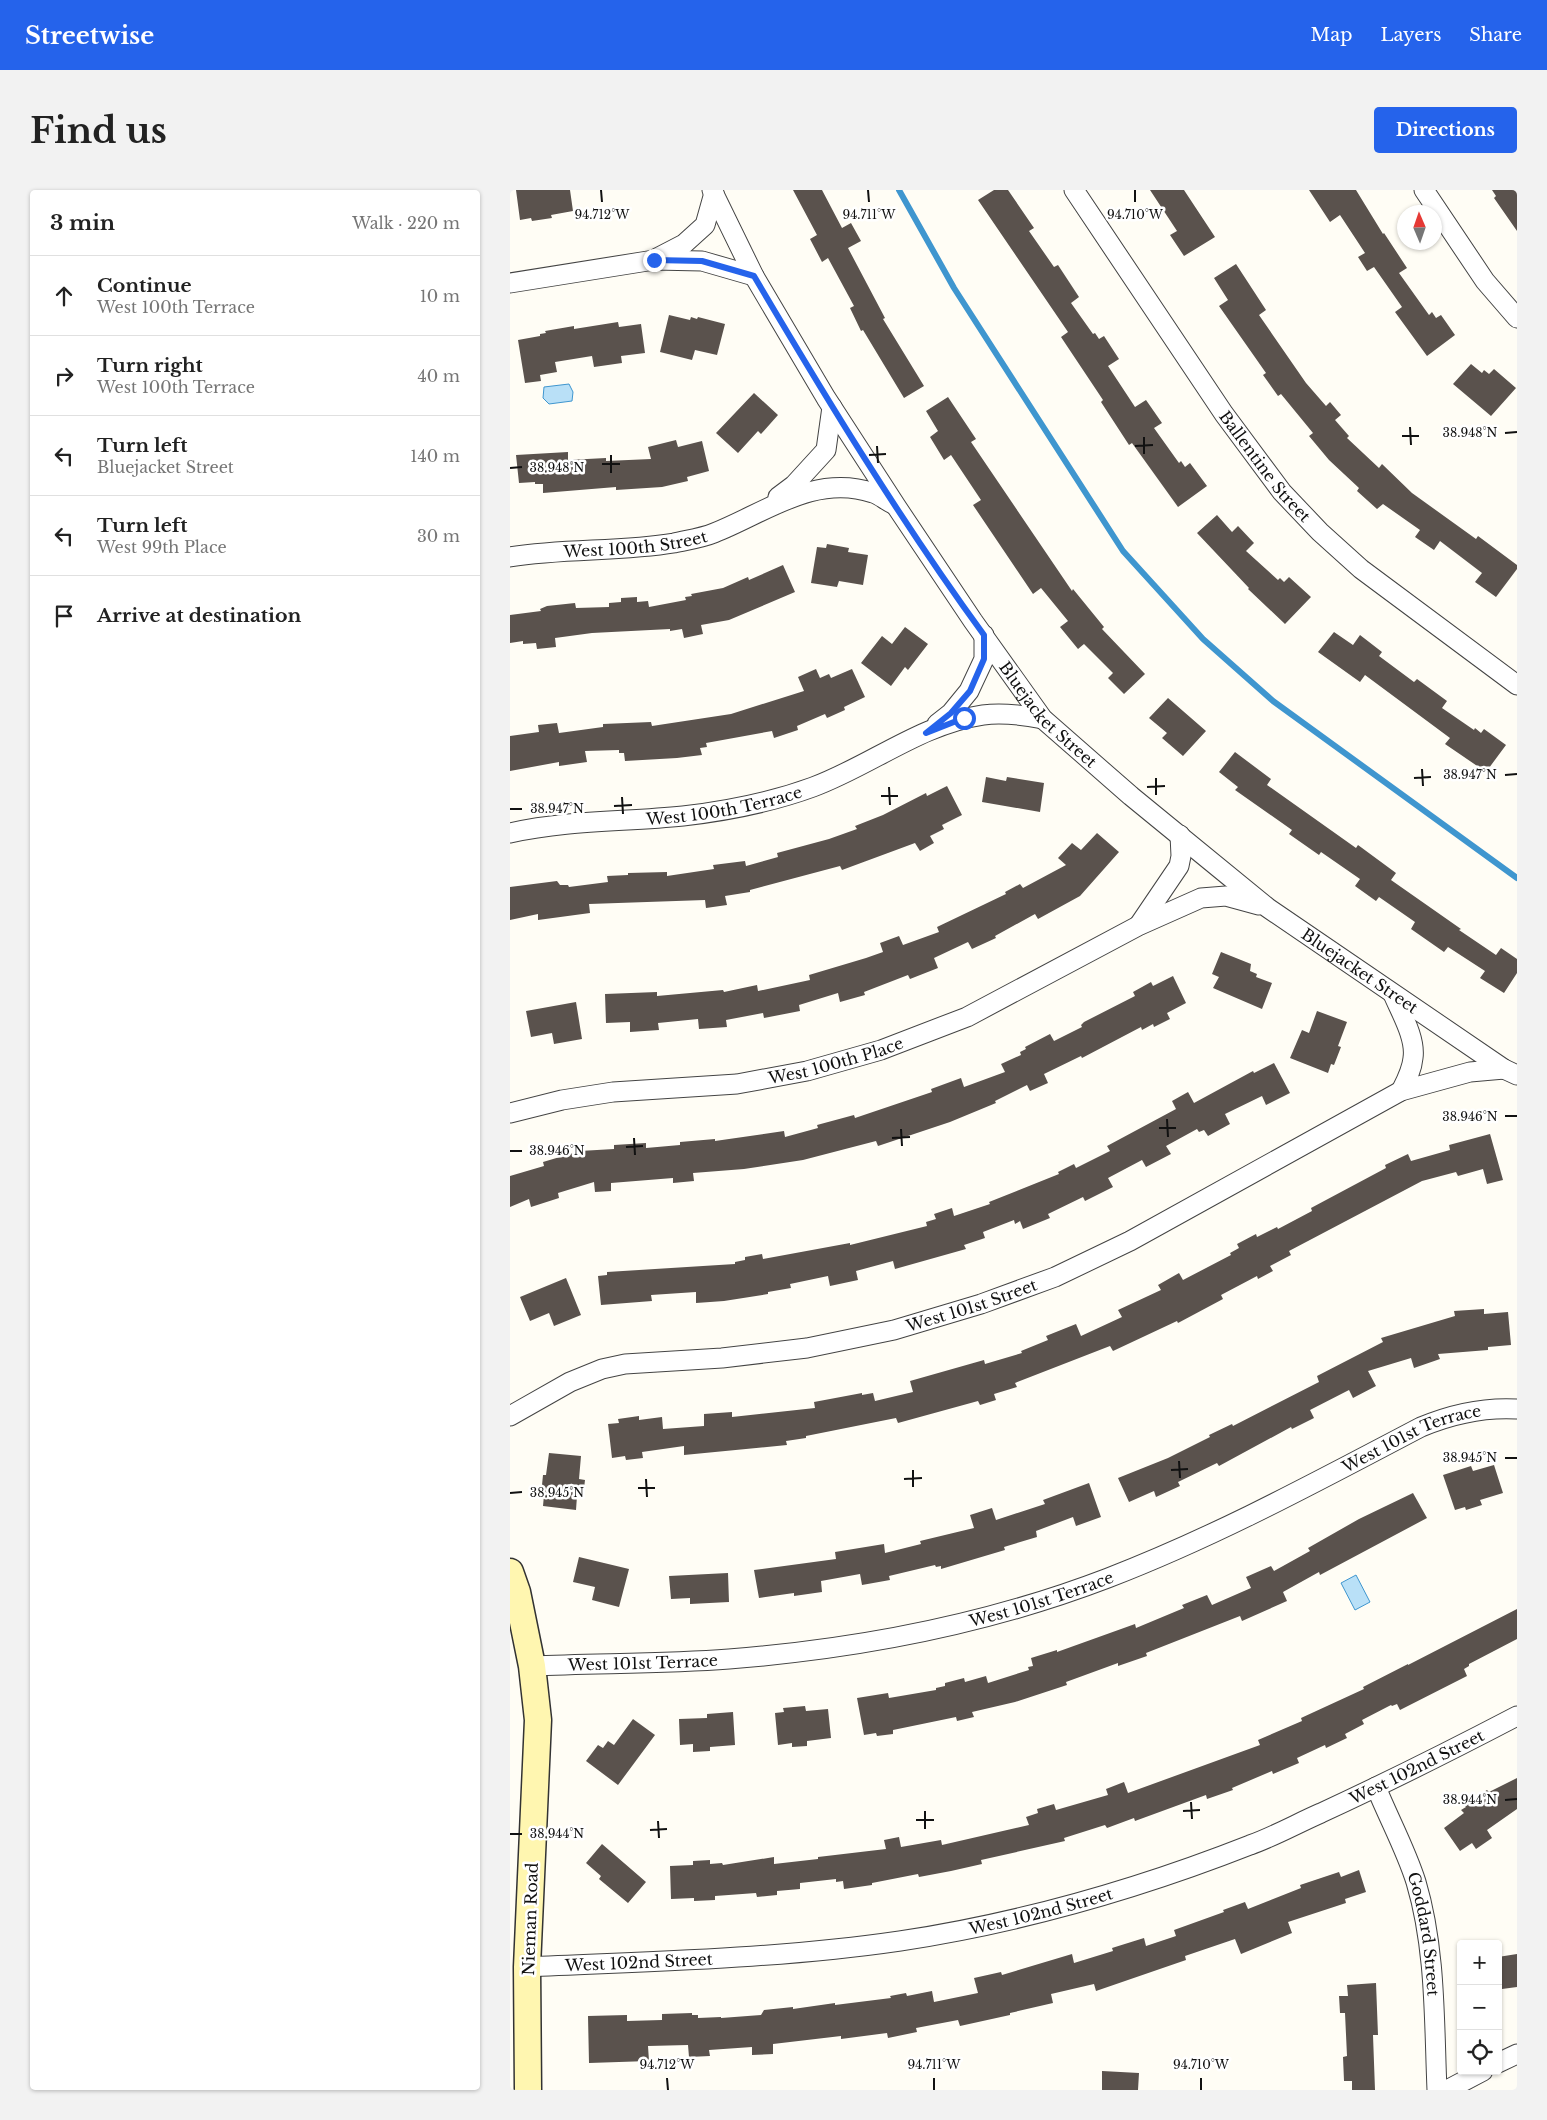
<!DOCTYPE html>
<meta charset="utf-8">
<style>
body{margin:0;font-family:"Libre Baskerville",serif;background:#f2f2f2;color:#222}
.controls{position:absolute;right:15px;bottom:15px;display:grid;overflow:hidden;border-radius:5px;box-shadow:0 1px 4px #0004}
.controls button{width:45px;height:45px;display:grid;place-items:center;padding:0;border:0;border-bottom:1px solid #e0e0e0;background:#fff;color:#222;font:25px sans-serif}
.compass{position:absolute;left:887px;top:15px;width:45px;height:45px;border-radius:50%;background:#fff;box-shadow:0 1px 4px #0004;rotate:358deg}
.stop{position:absolute;width:15px;height:15px;margin:-11px;border:4px solid #2563eb;border-radius:50%;background:#fff}
.stop.end{background:#2563eb;border-color:#fff;box-shadow:0 1px 5px #0008}
.list{margin:0;padding:0;list-style:none}
h2{display:flex;justify-content:space-between;align-items:center;height:65px;margin:0;padding:0 20px;font-size:21px}
h2 small{font-size:16px;font-weight:400;color:#767676}
.list li{display:grid;grid-template-columns:32px 1fr auto;gap:15px;align-items:center;box-sizing:border-box;height:80px;padding:0 20px;border-top:1px solid #e0e0e0}
.list b{display:block;font-size:19px;white-space:nowrap}
.list p{margin:0;font-size:16px;white-space:nowrap;color:#767676}
.list em{font-size:16px;font-style:normal;color:#767676}
.icon{flex:none;width:28px;height:28px;fill:none;stroke:currentColor;stroke-width:2;stroke-linecap:round;stroke-linejoin:round}
.map{position:relative;flex:none;width:1007px;height:1900px;overflow:hidden;border-radius:5px}
header{display:flex;align-items:center;gap:30px;box-sizing:border-box;height:70px;padding:0 25px;background:#2563eb;color:#fff}
header strong{font-size:24px}
nav{display:flex;gap:28px;margin-inline-start:auto;font-size:18px}
.intro{display:flex;align-items:center;justify-content:space-between;box-sizing:border-box;height:120px;padding:0 30px}
h1{margin:0;font-size:35px}
.button{padding:12px 22px;border-radius:5px;background:#2563eb;color:#fff;font-size:18px;font-weight:700}
main{display:flex;gap:30px;padding:0 30px}
aside{flex:1;background:#fff;border-radius:5px;box-shadow:0 1px 4px #0004}
.map>svg:first-child{display:block}
.water{fill:#b9e0f7;stroke:#3f96cf}
.lines{fill:none;stroke-linecap:round;stroke-linejoin:round}
.stream{stroke:#3f96cf;stroke-width:6}
.building{fill:#5a524d}
.street-casing{stroke:#444;stroke-width:21}
.secondary-casing{stroke:#333;stroke-width:29}
.street{stroke:#fff;stroke-width:19}
.secondary{stroke:#fff6b0;stroke-width:26}
.route{stroke:#2563eb;stroke-width:6}
.ticks{fill:none;stroke:#111;stroke-width:2}
.labels{text-anchor:middle;stroke-width:5;stroke-linejoin:round;paint-order:stroke}
.street-label{font-size:16px;fill:#111;stroke:#fff}
.ticks-label{font-size:12px;text-anchor:middle;fill:#111;stroke:#fff;stroke-width:5;stroke-linejoin:round;paint-order:stroke}
</style>
<header>
<strong>Streetwise</strong>
<nav><a>Map</a><a>Layers</a><a>Share</a></nav>
</header>
<div class="intro"><h1>Find us</h1><a class="button">Directions</a></div>
<main>
<aside>
<h2>3 min<small>Walk · 220 m</small></h2>
<ul class="list">
<li><svg class="icon" aria-label="ahead" viewBox="0 0 24 24"><path d="M12 20V5M6 11l6-6 6 6"/></svg><div><b>Continue</b><p>West 100th Terrace</p></div><em>10 m</em></li>
<li><svg class="icon" aria-label="right" viewBox="0 0 24 24"><path d="M7 20v-9h11M14 6l5 5-5 5"/></svg><div><b>Turn right</b><p>West 100th Terrace</p></div><em>40 m</em></li>
<li><svg class="icon" aria-label="left" viewBox="0 0 24 24"><path d="M17 20v-9H6M10 6l-5 5 5 5"/></svg><div><b>Turn left</b><p>Bluejacket Street</p></div><em>140 m</em></li>
<li><svg class="icon" aria-label="left" viewBox="0 0 24 24"><path d="M17 20v-9H6M10 6l-5 5 5 5"/></svg><div><b>Turn left</b><p>West 99th Place</p></div><em>30 m</em></li>
<li><svg class="icon" aria-label="arrive" viewBox="0 0 24 24"><path d="M6 21V4h12l-3 4 3 4H6"/></svg><div><b>Arrive at destination</b></div></li>
</ul>
</aside>
<div class="map">
<svg width="1007" height="1900" viewBox="0 0 1007 1900">
<rect width="100%" height="100%" fill="#fffdf5"/>
<path class="water" d="M59,194L63,202L62,211L39,214L33,208L34,197Z
M846,1385L860,1412L845,1420L831,1393Z"/>
<g class="lines">
<path class="stream" d="M389,0L444,98L613,361L693,449L763,511L1007,688"/>
</g>
<path class="building" d="M6,0H60L63,21L41,25L42,28L22,31L21,28L10,30Z
M283,0H312L332,38L341,33L351,51L338,58L375,128L373,129L414,196L394,208L353,140L351,141L340,118L344,116L318,68L312,72L300,49L307,45Z
M484,0H498L524,38L519,41L544,77L548,75L569,107L561,113L583,144L585,143L589,149L594,146L609,169L598,176L625,217L636,210L652,233L644,238L669,273L671,271L675,277L680,273L697,296L668,317L622,253L619,255L591,212L593,210L551,147L558,142L468,10Z
M640,0H674L705,47L674,66L660,45L667,41Z
M799,0H846L873,44L874,43L897,78L889,83L919,125L922,122L926,128L931,125L945,145L917,166L885,122L892,117L864,77L857,81L848,67L855,63L830,25L820,32Z
M982,0H1007V41L984,8L986,6Z
M726,74L756,120L749,125L796,193L816,216L820,212L831,225L825,230L839,246L837,248L869,278L872,274L902,303L966,349L968,346L1007,375V379L986,407L965,392L972,383L930,351L924,360L905,347L910,340L873,314L867,319L847,301L849,298L819,270L799,246L803,243L771,204L768,206L753,185L756,183L709,116L718,110L704,88Z
M159,125L180,130L181,127L187,129L188,127L215,134L207,165L185,160L182,170L150,162Z
M108,132L109,137L131,134L135,163L111,166L112,173L84,177L82,166L45,172L47,182L30,185L31,191L15,193L8,150L30,146V144L36,143L35,141L64,136V139Z
M961,174L972,183L974,180L979,184L984,179L1006,198L981,226L943,194Z
M244,203L268,225L251,244L248,241L228,263L206,243Z
M438,207L466,249L461,252L562,401L563,399L594,437L592,439L635,484L614,504L598,488L603,483L574,454L568,459L550,437L558,431L531,398L523,404L463,315L471,310L441,265L434,270L420,247L428,241L416,221Z
M166,250L168,257L192,251L199,281L177,287L178,291L152,297L106,300V297L33,303V294H25V292L9,293L6,265L58,262V270L96,268V271L141,269L138,257Z
M707,325L722,342L728,336L744,353L736,361L768,390L770,388L774,392L779,387L801,407L775,434L738,399L739,398L687,343Z
M317,354L339,358L338,362L358,365L353,395L329,391L327,397L301,393L307,357L316,358Z
M273,375L285,402L219,430L191,435L193,444L174,448L172,439L160,441V439L82,443L45,448L46,457L27,459L26,453L13,454V451L0,453V425L31,421L30,419L37,416L65,413L66,418L99,417V413L111,412V408L127,407V412L138,411L139,417L176,410L175,407L182,406L181,404L213,398L238,387L239,390Z
M395,437L418,454L398,480L395,477L381,496L351,473L372,446L382,454Z
M824,442L843,455L850,445L872,462L869,466L904,492L907,489L937,511L932,518L964,540L965,538L971,543L974,539L996,555L976,582L935,554L940,548L855,485L850,492L808,462Z
M306,479L310,488L319,484L321,488L342,479L355,507L334,517L335,520L317,528L315,524L287,536L288,540L264,548L262,541L196,553L197,557L190,558L192,565L167,568L115,571L114,563H109V560L75,561L77,572L49,576V572L0,581V546L29,542L28,535L47,533L49,543L93,537V534L141,532L142,536L221,524L294,501L288,487Z
M658,508L696,541L673,566L652,548L657,543L639,528Z
M725,562L761,589L757,595L846,658L848,655L886,683L881,690L951,739L949,740L986,765L991,758L1007,769V783L994,803L970,788L975,781L938,757L934,762L901,739L905,732L869,707L866,711L845,696L850,689L811,662L809,665L779,644L782,640L725,600L728,597L709,582Z
M476,587L496,591L497,587L534,593L530,622L472,612Z
M437,596L452,625L432,635L434,639L420,646L424,653L410,661L405,653L332,680L330,676L240,700V702L215,706L217,715L196,718L195,710L79,714L80,723L28,730V724L0,730V697L47,691L50,695H58L59,697L98,692L97,686L118,685V683L157,682V686L204,679L203,675L235,671L236,676L268,667L267,663L319,649L347,639L345,636L373,625L416,603L417,606Z
M587,643L609,662L570,706L528,729L525,724L485,746L486,748L462,759L458,752L424,768L428,778L400,789L398,785L354,802L355,805L330,812L328,803L289,815L290,821L254,828L253,823L216,830L217,837L189,839L188,829L148,833L149,840L120,842V832L96,833L95,804L147,802V806L213,800L214,802L247,795L248,801L300,790L299,785L356,768L373,762L370,753L389,746L393,755L429,742L427,737L496,704L495,702L510,694L513,698L556,675L548,668L562,653L571,660Z
M711,762L741,774L740,781L747,784L746,787L762,793L752,819L703,798L709,787L702,784Z
M663,786L676,813L657,823L660,829L644,837L643,834L632,840L631,837L572,868L571,866L534,884L538,893L520,901L517,895L485,911L486,913L440,932L368,956L366,951L293,970L234,979L183,983L184,991L163,993V988L101,993V1001L85,1002L84,992L48,1003L49,1008L21,1017L19,1009L0,1017V986L34,976L33,972L70,961L104,959V955L136,953V958L170,955V952L205,949V951L274,941L275,947L308,938L307,935L344,925L345,928L422,902L421,899L451,888L454,897L495,882L491,874L511,865L510,862L516,859L515,857L540,844L544,851L572,837L571,835L574,832L625,806L623,802L641,792L643,796Z
M66,812L72,849L44,854L42,843L21,847L16,821Z
M807,821L837,832L828,856L831,857L824,875L821,874L818,883L780,868L792,840L799,843Z
M764,873L780,903L756,915L752,906L715,924L720,934L698,946L694,940L689,942L687,939L656,956L661,964L636,977L632,970L598,988L603,997L575,1011L573,1007L538,1024L540,1028L513,1039L510,1031L505,1034L504,1030L473,1042L475,1048L454,1055L456,1059L385,1079L383,1071L346,1081L348,1090L320,1096L318,1086L280,1094L281,1098L258,1102V1104L214,1111L186,1113V1102L141,1105L142,1111L91,1115L88,1086L97,1085V1082L225,1074V1072L235,1070V1067L252,1064L253,1069L340,1053V1055L417,1036L416,1032L426,1029L424,1024L442,1018L444,1026L480,1014L479,1012L549,984L548,982L564,974L566,978L600,961L597,956L666,919L662,911L678,902L684,913L743,881L744,883Z
M980,944L993,990L977,994L973,979L948,986L946,982L912,991L779,1061L781,1065L760,1076L763,1081L748,1089L747,1086L711,1105L713,1109L668,1133L667,1131L603,1161L600,1156L505,1193L507,1197L484,1204L486,1210L470,1215L468,1211L388,1233L386,1228L296,1246V1248L276,1251L277,1255L174,1265V1256L132,1262L133,1268L116,1270L115,1266L102,1268L98,1234L109,1233L108,1229L129,1226V1230L152,1227L153,1239L194,1236V1224L222,1222V1227L305,1218L304,1212L352,1203V1205L363,1203L365,1211L403,1202L400,1191L474,1170L475,1174L512,1163L511,1161L538,1150L536,1146L566,1134L571,1146L612,1127L608,1120L651,1100L648,1095L669,1083L673,1090L721,1065L720,1063L729,1058L727,1054L746,1044L747,1047L767,1037L768,1039L802,1021L801,1018L876,978L875,975L898,964L901,971L940,960L939,955Z
M56,1088L71,1125L44,1136L39,1123L20,1131L10,1107Z
M974,1119V1124L998,1122L1001,1155L978,1157V1160L928,1164L930,1169L904,1178L901,1168L858,1181L866,1196L843,1208L839,1200L800,1220L804,1228L782,1239L781,1237L709,1276L707,1273L668,1292L670,1296L646,1307L644,1301L619,1312L608,1288L658,1268L700,1247L699,1245L722,1234L723,1236L809,1192L807,1186L873,1152L871,1148L945,1126L944,1121Z
M39,1263L71,1266L69,1289L75,1290L73,1307L67,1306L66,1320L33,1316L34,1305H31L33,1285H36Z
M984,1275L993,1303L970,1310L972,1315L956,1320L955,1317L945,1320L933,1285L961,1276L963,1281Z
M579,1293L591,1327L566,1336L563,1327L526,1341L527,1347L494,1357L495,1360L431,1379V1376L426,1377L425,1375L379,1386L380,1390L352,1395L350,1384L311,1391L312,1402L284,1406V1403L249,1408L244,1380L326,1369L325,1362L374,1354L375,1363L411,1354L410,1351L464,1338L460,1325L482,1318L486,1330L535,1314L533,1310Z
M903,1303L917,1328L810,1385L809,1382L773,1402L777,1411L732,1431L730,1426L636,1463L637,1466L608,1476V1473L556,1492L557,1495L505,1512L462,1522L464,1527L447,1531L446,1527L383,1540V1544L367,1546L366,1543L354,1545L347,1508L378,1503L379,1508L426,1500V1498L435,1496V1493L454,1488L455,1492L476,1486L478,1493L519,1480L518,1477L523,1476L521,1468L547,1460V1462L625,1434L626,1438L674,1418L672,1415L697,1405L702,1415L741,1398L736,1387L761,1376L764,1381L800,1361L798,1358L849,1329Z
M69,1367L119,1379L109,1417L82,1410L85,1397L63,1392Z
M218,1383L219,1412L180,1414V1408L161,1409L159,1386Z
M1007,1419V1449L959,1474V1476L954,1479L957,1486L890,1520L887,1514L882,1516L881,1515L852,1530L854,1534L835,1544L837,1548L816,1558L815,1555L787,1568L789,1573L763,1584L762,1581L722,1598L723,1600L697,1609L696,1605L625,1631L624,1628L597,1638L595,1635L554,1648L555,1651L471,1670L472,1674L441,1681L409,1687L408,1684L362,1693V1695L334,1699L333,1691L326,1692V1689L290,1693V1699L267,1701V1705L247,1707L246,1703L205,1706V1710L184,1711V1708L161,1709L160,1676L183,1675V1671L200,1670V1674L212,1673L213,1675L264,1667V1674L308,1669V1667L376,1659L374,1650L389,1647L391,1657L431,1650L432,1655L519,1635L516,1627L528,1623L527,1619L544,1614L546,1620L598,1605L596,1599L614,1592L618,1603L750,1555L748,1550L792,1531L791,1528L854,1499L853,1497L898,1474V1475Z
M295,1516L296,1521L318,1519L321,1548L297,1551V1556L282,1557V1553L268,1555L265,1523L274,1522L273,1518Z
M223,1522L225,1555L200,1557V1561L183,1562V1554L170,1555L169,1529L197,1528V1524Z
M123,1529L145,1545L108,1595L76,1571L88,1555L93,1558L98,1551L104,1555Z
M1007,1588V1619L977,1640L982,1648L966,1659L962,1653L950,1661L934,1638L954,1623L951,1620L956,1617L954,1615L977,1600L979,1602Z
M92,1654L136,1692L118,1713L89,1689L91,1686L76,1673Z
M849,1680L856,1702L835,1709L836,1713L778,1732L782,1743L731,1764L725,1749L675,1766L676,1770L586,1801L584,1794L541,1804L543,1813L500,1823V1825L450,1836L448,1830L406,1838L407,1842L378,1848L377,1843L331,1849V1846L263,1854V1864L242,1865V1857L199,1860L200,1866L179,1867L178,1855L138,1856L139,1871L79,1873L78,1826L117,1825V1831L152,1830V1824L182,1823V1825H188V1828L211,1827V1828L251,1825L254,1820L283,1817V1819L325,1813V1815L381,1808L380,1806L396,1803L397,1806L422,1801L424,1812L468,1803L464,1788L491,1782L492,1785L562,1764L564,1773L603,1761L602,1758L634,1748L636,1756L666,1746L664,1740L714,1722L713,1720L735,1712L738,1719L791,1698L790,1695L829,1682L831,1687Z
M1007,1764V1797L992,1799V1795L988,1796V1767Z
M866,1793L868,1845H863L865,1900H842V1891H834L833,1867L837,1866L835,1823H830L829,1806H838L837,1795Z
M592,1881L629,1883L628,1900H592Z"/>
<g class="lines">
<g class="street-casing">
<g id="street">
<path id="s1" d="M202,0L244,86L316,208L386,316L463,431L533,529L621,606L758,718L994,879L1007,885"/>
<path id="s2" d="M564,0L714,224L772,302L810,342L851,379L1007,495"/>
<path d="M914,0L975,91L1007,128"/>
<path d="M147,68L174,54L195,35L204,3"/>
<path d="M0,93L144,70L192,71L244,86"/>
<path d="M268,307L284,295L316,260L322,217"/>
<path id="s3" d="M0,367C54,358 111,362 164,353C177,350 192,348 204,343C255,323 305,283 363,303C370,305 376,311 383,314"/>
<path d="M427,534L441,523L459,501L474,469V445"/>
<path id="s4" d="M0,643C57,630 115,632 173,626C217,621 262,612 303,597C360,576 411,534 473,525C493,522 513,525 533,529"/>
<path d="M629,735L669,676L671,666L670,645"/>
<path d="M883,804C891,823 906,848 903,868C902,880 896,891 891,901"/>
<path id="s5" d="M0,923L52,910L103,902L227,894L297,881L371,860L457,827L628,736L691,708L716,706L749,715"/>
<path id="s6" d="M0,1226L60,1192L92,1179L115,1174L212,1168L297,1158L384,1140L471,1114L545,1087L620,1051L891,901L960,882L994,879"/>
<path id="s7" d="M22,1476C87,1473 153,1474 219,1469C347,1459 478,1434 598,1388C707,1346 808,1291 911,1237C942,1224 973,1217 1007,1219"/>
<path id="s8" d="M866,1597C879,1629 896,1660 906,1692C926,1759 924,1831 927,1900"/>
<path id="s9" d="M17,1777C142,1771 267,1769 390,1751C509,1733 628,1699 740,1655C765,1646 788,1633 811,1623C878,1592 942,1560 1007,1526"/>
<path d="M988,1873L1007,1864"/>
<path d="M937,1900L973,1881"/>
</g>
</g>
<g class="secondary-casing">
<path id="secondary" d="M0,1382L7,1402L22,1476L28,1530L17,1777L18,1900"/>
</g>
<use href="#street" class="street"/>
<use href="#secondary" class="secondary"/>
</g>
<g class="lines">
<path class="route" d="M144,70L192,71L244,86C316,208 390,330 474,445V469L460,501L441,523L416,543L454,528"/>
</g>
<path class="ticks" d="M91,0L92,12M358,0L359,12M625,0V12M900,237L901,255M995,243L1007,242M892,246H909M634,247V264M367,256L368,273M625,256L643,255M101,265V283M359,265L376,264M92,274H110M0,278L12,277M912,579L913,596M995,585L1007,584M646,588V605M904,588L921,587M379,597L380,615M637,597L655,596M371,606H388M112,607L113,624M104,616L122,615M0,619H12M995,926H1007M657,929L658,947M649,938H666M391,939L392,956M124,948L125,965M382,948L400,947M116,957L133,956M0,961H12M995,1268H1007M669,1271L670,1288M403,1280V1297M661,1280L678,1279M136,1289L137,1307M394,1289L412,1288M128,1298H145M0,1303L12,1302M995,1610L1007,1609M681,1612L682,1629M415,1621V1639M673,1621L690,1620M406,1630H424M148,1631L149,1648M140,1640L157,1639M0,1644H12M157,1888L158,1900M424,1888V1900M691,1888V1900"/>
<g class="labels">
<g class="street-label">
<text dy="6" stroke="none"><textPath href="#s2" startOffset="336">Ballentine Street</textPath></text>
<text dy="6" stroke="none"><textPath href="#s3" startOffset="126">West 100th Street</textPath></text>
<text dy="6" stroke="none"><textPath href="#s1" startOffset="625">Bluejacket Street</textPath></text>
<text dy="6" stroke="none"><textPath href="#s4" startOffset="216">West 100th Terrace</textPath></text>
<text dy="6" stroke="none"><textPath href="#s1" startOffset="1030">Bluejacket Street</textPath></text>
<text dy="6" stroke="none"><textPath href="#s5" startOffset="331">West 100th Place</textPath></text>
<text dy="6" stroke="none"><textPath href="#s6" startOffset="480">West 101st Street</textPath></text>
<text dy="6" stroke="none"><textPath href="#s7" startOffset="921">West 101st Terrace</textPath></text>
<text dy="6" stroke="none"><textPath href="#s7" startOffset="516">West 101st Terrace</textPath></text>
<text dy="6" stroke="none"><textPath href="#s7" startOffset="111">West 101st Terrace</textPath></text>
<text dy="6" stroke="none"><textPath href="#s9" startOffset="922">West 102nd Street</textPath></text>
<text dy="6" stroke="none"><textPath href="#s9" startOffset="518">West 102nd Street</textPath></text>
<text transform="translate(20 1729) rotate(-88)" y="6">Nieman Road</text>
<text dy="6" stroke="none"><textPath href="#s8" startOffset="156">Goddard Street</textPath></text>
<text dy="6" stroke="none"><textPath href="#s9" startOffset="112">West 102nd Street</textPath></text>
</g>
</g>
<g class="ticks-label">
<text x="92" y="29">94.712°W</text>
<text x="359" y="29">94.711°W</text>
<text x="625" y="29">94.710°W</text>
<text x="960" y="247">38.948°N</text>
<text x="47" y="282">38.948°N</text>
<text x="960" y="589">38.947°N</text>
<text x="47" y="623">38.947°N</text>
<text x="960" y="931">38.946°N</text>
<text x="47" y="965">38.946°N</text>
<text x="960" y="1272">38.945°N</text>
<text x="47" y="1307">38.945°N</text>
<text x="960" y="1614">38.944°N</text>
<text x="47" y="1648">38.944°N</text>
<text x="157" y="1879">94.712°W</text>
<text x="424" y="1879">94.711°W</text>
<text x="691" y="1879">94.710°W</text>
</g>
</svg>
<div class="controls">
<button>+</button>
<button>−</button>
<button><svg class="icon" aria-label="locate" viewBox="0 0 24 24"><circle cx="12" cy="12" r="6"/><path d="M12 2v4M12 18v4M2 12h4M18 12h4"/></svg></button>
</div>
<svg class="compass" viewBox="-18 -18 36 36"><path d="M0-13l5 13h-10z" fill="#e53935"/><path d="M0 13l5-13h-10z" fill="#767676"/></svg>
<div class="stop" style="left:454px;top:528px"></div>
<div class="stop end" style="left:144px;top:70px"></div>
</div>
</main>
